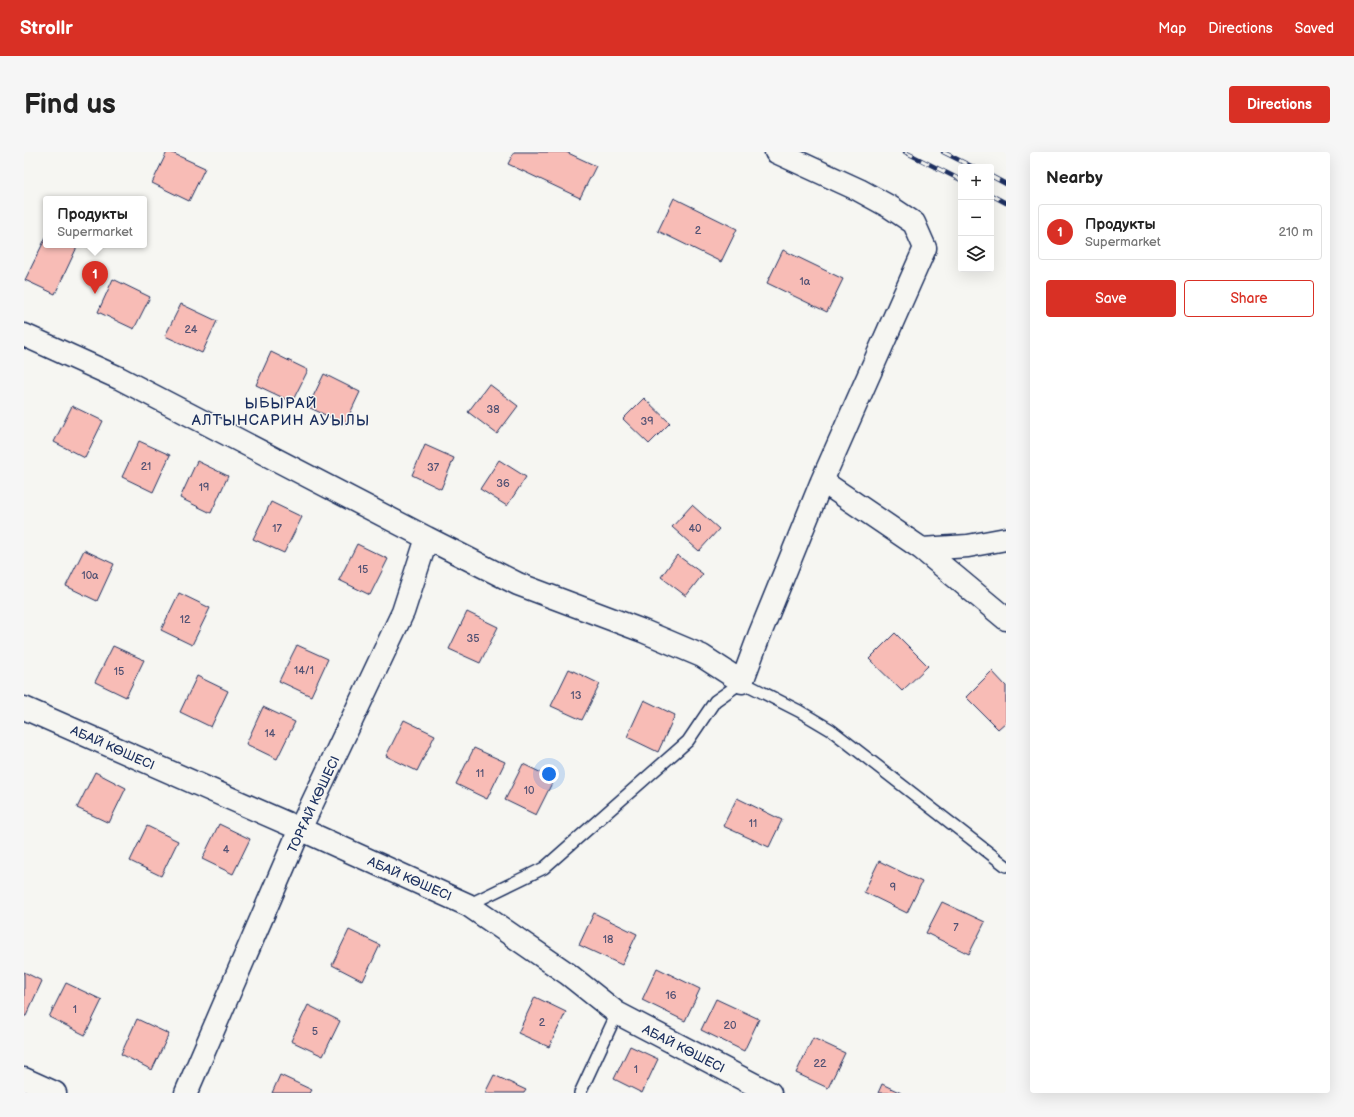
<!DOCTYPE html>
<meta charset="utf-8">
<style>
body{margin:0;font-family:"Balsamiq Sans",sans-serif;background:#f6f6f6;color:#222}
.controls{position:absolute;right:12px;top:12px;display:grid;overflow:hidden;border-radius:4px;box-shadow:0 4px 16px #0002}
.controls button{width:36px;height:36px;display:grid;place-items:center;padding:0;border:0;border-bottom:1px solid #e0e0e0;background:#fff;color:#222;font:20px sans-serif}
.you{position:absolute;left:525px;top:622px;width:14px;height:14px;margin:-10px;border:3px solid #fff;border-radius:50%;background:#1a73e8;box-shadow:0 0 0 6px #1a73e833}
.badge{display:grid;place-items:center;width:26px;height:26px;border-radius:50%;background:#d93025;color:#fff;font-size:13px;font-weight:700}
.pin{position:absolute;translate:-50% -33px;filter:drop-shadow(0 1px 2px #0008)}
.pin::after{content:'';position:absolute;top:21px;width:14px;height:12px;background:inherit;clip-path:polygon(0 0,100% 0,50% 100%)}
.popup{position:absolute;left:19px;top:44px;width:104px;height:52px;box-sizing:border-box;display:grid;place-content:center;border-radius:4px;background:#fff;filter:drop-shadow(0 1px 3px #0005);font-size:13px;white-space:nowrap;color:#767676}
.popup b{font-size:15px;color:#222}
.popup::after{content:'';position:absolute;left:50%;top:100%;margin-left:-8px;border:8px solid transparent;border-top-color:#fff}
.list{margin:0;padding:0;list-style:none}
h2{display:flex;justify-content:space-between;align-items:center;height:52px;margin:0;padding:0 16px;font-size:17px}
h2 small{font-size:13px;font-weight:400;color:#767676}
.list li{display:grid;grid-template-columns:26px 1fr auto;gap:12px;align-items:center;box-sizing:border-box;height:56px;margin:0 8px 8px;padding:0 8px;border:1px solid #e0e0e0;border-radius:4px}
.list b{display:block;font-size:15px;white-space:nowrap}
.list p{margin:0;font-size:13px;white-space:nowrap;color:#767676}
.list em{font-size:13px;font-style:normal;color:#767676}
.actions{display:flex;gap:8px;padding:12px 16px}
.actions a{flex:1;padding:9px 0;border:1px solid #d93025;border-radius:4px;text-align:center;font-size:14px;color:#d93025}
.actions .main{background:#d93025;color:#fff}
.icon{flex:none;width:22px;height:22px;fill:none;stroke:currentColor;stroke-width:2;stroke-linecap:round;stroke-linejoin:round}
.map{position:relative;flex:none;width:982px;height:941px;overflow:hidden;border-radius:4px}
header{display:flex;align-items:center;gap:24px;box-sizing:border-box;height:56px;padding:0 20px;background:#d93025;color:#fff}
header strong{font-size:19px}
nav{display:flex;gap:22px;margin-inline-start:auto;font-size:14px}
.intro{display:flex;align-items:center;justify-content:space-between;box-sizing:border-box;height:96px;padding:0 24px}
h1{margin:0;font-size:28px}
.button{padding:10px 18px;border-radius:4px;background:#d93025;color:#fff;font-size:14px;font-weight:700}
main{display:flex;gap:24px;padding:0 24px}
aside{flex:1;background:#fff;border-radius:4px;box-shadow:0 4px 16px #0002}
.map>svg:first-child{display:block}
.building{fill:#f8bcb6;stroke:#1b2f5e}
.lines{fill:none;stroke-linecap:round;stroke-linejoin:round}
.service-casing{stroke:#1b2f5e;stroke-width:14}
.minor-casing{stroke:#1b2f5e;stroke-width:25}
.service{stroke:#f6f6f2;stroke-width:11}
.minor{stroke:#f6f6f2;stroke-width:22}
.rail-casing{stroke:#1b2f5e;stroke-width:4.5}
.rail{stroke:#f6f6f2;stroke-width:3;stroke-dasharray:9;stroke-linecap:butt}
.labels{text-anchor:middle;stroke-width:3;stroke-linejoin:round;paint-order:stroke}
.number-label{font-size:11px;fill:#525274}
.street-label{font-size:13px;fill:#1b2f5e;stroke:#f6f6f2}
.quarter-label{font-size:15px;letter-spacing:1px;fill:#1b2f5e;stroke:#f6f6f2}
</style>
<header>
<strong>Strollr</strong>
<nav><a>Map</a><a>Directions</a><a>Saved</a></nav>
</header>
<div class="intro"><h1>Find us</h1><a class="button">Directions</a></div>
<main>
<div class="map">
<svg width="982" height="941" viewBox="0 0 982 941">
<rect width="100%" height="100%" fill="#f6f6f2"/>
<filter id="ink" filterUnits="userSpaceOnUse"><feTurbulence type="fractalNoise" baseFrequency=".025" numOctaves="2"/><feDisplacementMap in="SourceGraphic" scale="8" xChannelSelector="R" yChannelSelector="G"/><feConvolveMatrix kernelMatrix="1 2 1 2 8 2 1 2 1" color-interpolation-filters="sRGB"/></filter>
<g filter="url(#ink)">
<path class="building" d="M143,0H146L181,16L165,49L128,31Z
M490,0H542L572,14L556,46L484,12Z
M650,46L713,77L697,110L634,79Z
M22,85V93H54L31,142L1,128Z
M759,98L819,127L803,160L743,131Z
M89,127L126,145L110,177L74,160Z
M157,152L193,169L178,201L141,184Z
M247,200L284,218L268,250L232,233Z
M300,222L336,240L321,272L284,255Z
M465,232L494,254L473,282L444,260Z
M620,246L646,271L625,292L599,267Z
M48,254L79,269L61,306L30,290Z
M115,289L146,303L129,340L98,325Z
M401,293L430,306L417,337L388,323Z
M475,308L502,325L483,354L456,337Z
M173,309L204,324L187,361L156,346Z
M247,350L278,365L260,401L229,387Z
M668,353L695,377L675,399L648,375Z
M333,392L364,407L346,443L315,428Z
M60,398L90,412L73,449L42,434Z
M653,403L679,422L662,444L637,425Z
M155,441L186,456L168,493L137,478Z
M443,460L474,475L456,511L425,497Z
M871,481L904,514L878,539L845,507Z
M273,493L304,507L287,544L255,529Z
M89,494L120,508L102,545L71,530Z
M545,517L576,532L558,568L527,554Z
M968,519L982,534V570L974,577L942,545Z
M173,524L204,539L187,575L156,560Z
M620,548L651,563L634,600L603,585Z
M239,555L271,570L253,607L222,592Z
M380,568L411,583L393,619L362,604Z
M450,596L481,610L463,647L432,632Z
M499,612L530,627L512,663L481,648Z
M71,620L102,636L85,671L53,656Z
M713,646L758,668L745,695L699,674Z
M195,672L226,687L209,722L178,707Z
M123,674L154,689L137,724L106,709Z
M855,709L898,730L883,761L840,740Z
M918,750L961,770L945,802L902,781Z
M570,761L613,782L598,813L555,793Z
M325,778L356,793L339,829L308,813Z
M633,816L676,837L661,869L618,848Z
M0,820L18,829L2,864H0Z
M42,831L78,848L61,883L25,865Z
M511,845L542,860L525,895L494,881Z
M692,847L735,867L720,899L677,878Z
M284,853L316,869L299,904L267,889Z
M113,867L145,882L128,918L97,902Z
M789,886L821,901L804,936L772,921Z
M606,894L634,907L618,941L590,927Z
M256,923L288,938L286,941H248Z
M470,923L502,938L500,941H461Z
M858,932L877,941H854Z"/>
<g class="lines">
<g class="service-casing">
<path id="service" d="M444,753L520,716L664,589L691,549L718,530L775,559L807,578L982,714
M556,941L593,861"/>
</g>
<g class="minor-casing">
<path id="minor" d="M0,183L95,226L403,386L379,460L276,677L162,941
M798,329L898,397L944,394L982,387
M403,386L494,432L619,479L678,504L718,530L735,484L798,329L901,96L890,71L866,55L835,38L752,0
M898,397L982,467
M0,556L276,677L444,753L544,822L593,861L746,941
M0,927L31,941"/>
</g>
<use href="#service" class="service"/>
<use href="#minor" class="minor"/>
<g class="rail-casing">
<path id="rail" d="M881,0L937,28
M919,0L949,15
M967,24L982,32
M967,43L982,51"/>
</g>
<use href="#rail" class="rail"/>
</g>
</g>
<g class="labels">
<g class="number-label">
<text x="674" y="82">2</text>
<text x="781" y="133">1а</text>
<text x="167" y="181">24</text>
<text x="469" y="261">38</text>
<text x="623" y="273">39</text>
<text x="122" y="318">21</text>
<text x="409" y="319">37</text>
<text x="479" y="335">36</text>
<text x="180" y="339">19</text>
<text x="253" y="380">17</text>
<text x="671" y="380">40</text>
<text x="339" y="421">15</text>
<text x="66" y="427">10а</text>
<text x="161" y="471">12</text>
<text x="449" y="490">35</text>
<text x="280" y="522">14/1</text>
<text x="95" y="523">15</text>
<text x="552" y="547">13</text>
<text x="246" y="585">14</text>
<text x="456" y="625">11</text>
<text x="505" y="642">10</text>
<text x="729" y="675">11</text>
<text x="202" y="701">4</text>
<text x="869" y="739">9</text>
<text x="932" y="779">7</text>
<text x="584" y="791">18</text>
<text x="647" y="847">16</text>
<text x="51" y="861">1</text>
<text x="518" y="874">2</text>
<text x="706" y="877">20</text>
<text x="291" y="883">5</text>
<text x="796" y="915">22</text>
<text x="612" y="921">1</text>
</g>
<g class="street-label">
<text transform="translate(89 595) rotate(24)" y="5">АБАЙ КӨШЕСІ</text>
<text transform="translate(289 652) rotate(-65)" y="5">ТОРҒАЙ КӨШЕСІ</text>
<text transform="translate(386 726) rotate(24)" y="5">АБАЙ КӨШЕСІ</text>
<text transform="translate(660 896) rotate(27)" y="5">АБАЙ КӨШЕСІ</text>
</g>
<g class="quarter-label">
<text x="257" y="256">ЫБЫРАЙ<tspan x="257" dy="17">АЛТЫНСАРИН АУЫЛЫ</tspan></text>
</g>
</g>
</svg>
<div class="controls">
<button>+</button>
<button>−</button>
<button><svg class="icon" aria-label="layers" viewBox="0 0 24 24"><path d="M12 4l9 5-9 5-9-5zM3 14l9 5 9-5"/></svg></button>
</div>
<div class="you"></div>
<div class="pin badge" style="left:71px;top:142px">1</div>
<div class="popup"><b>Продукты</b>Supermarket</div>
</div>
<aside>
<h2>Nearby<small></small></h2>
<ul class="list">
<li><span class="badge">1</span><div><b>Продукты</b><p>Supermarket</p></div><em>210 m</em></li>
</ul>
<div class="actions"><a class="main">Save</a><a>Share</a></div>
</aside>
</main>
